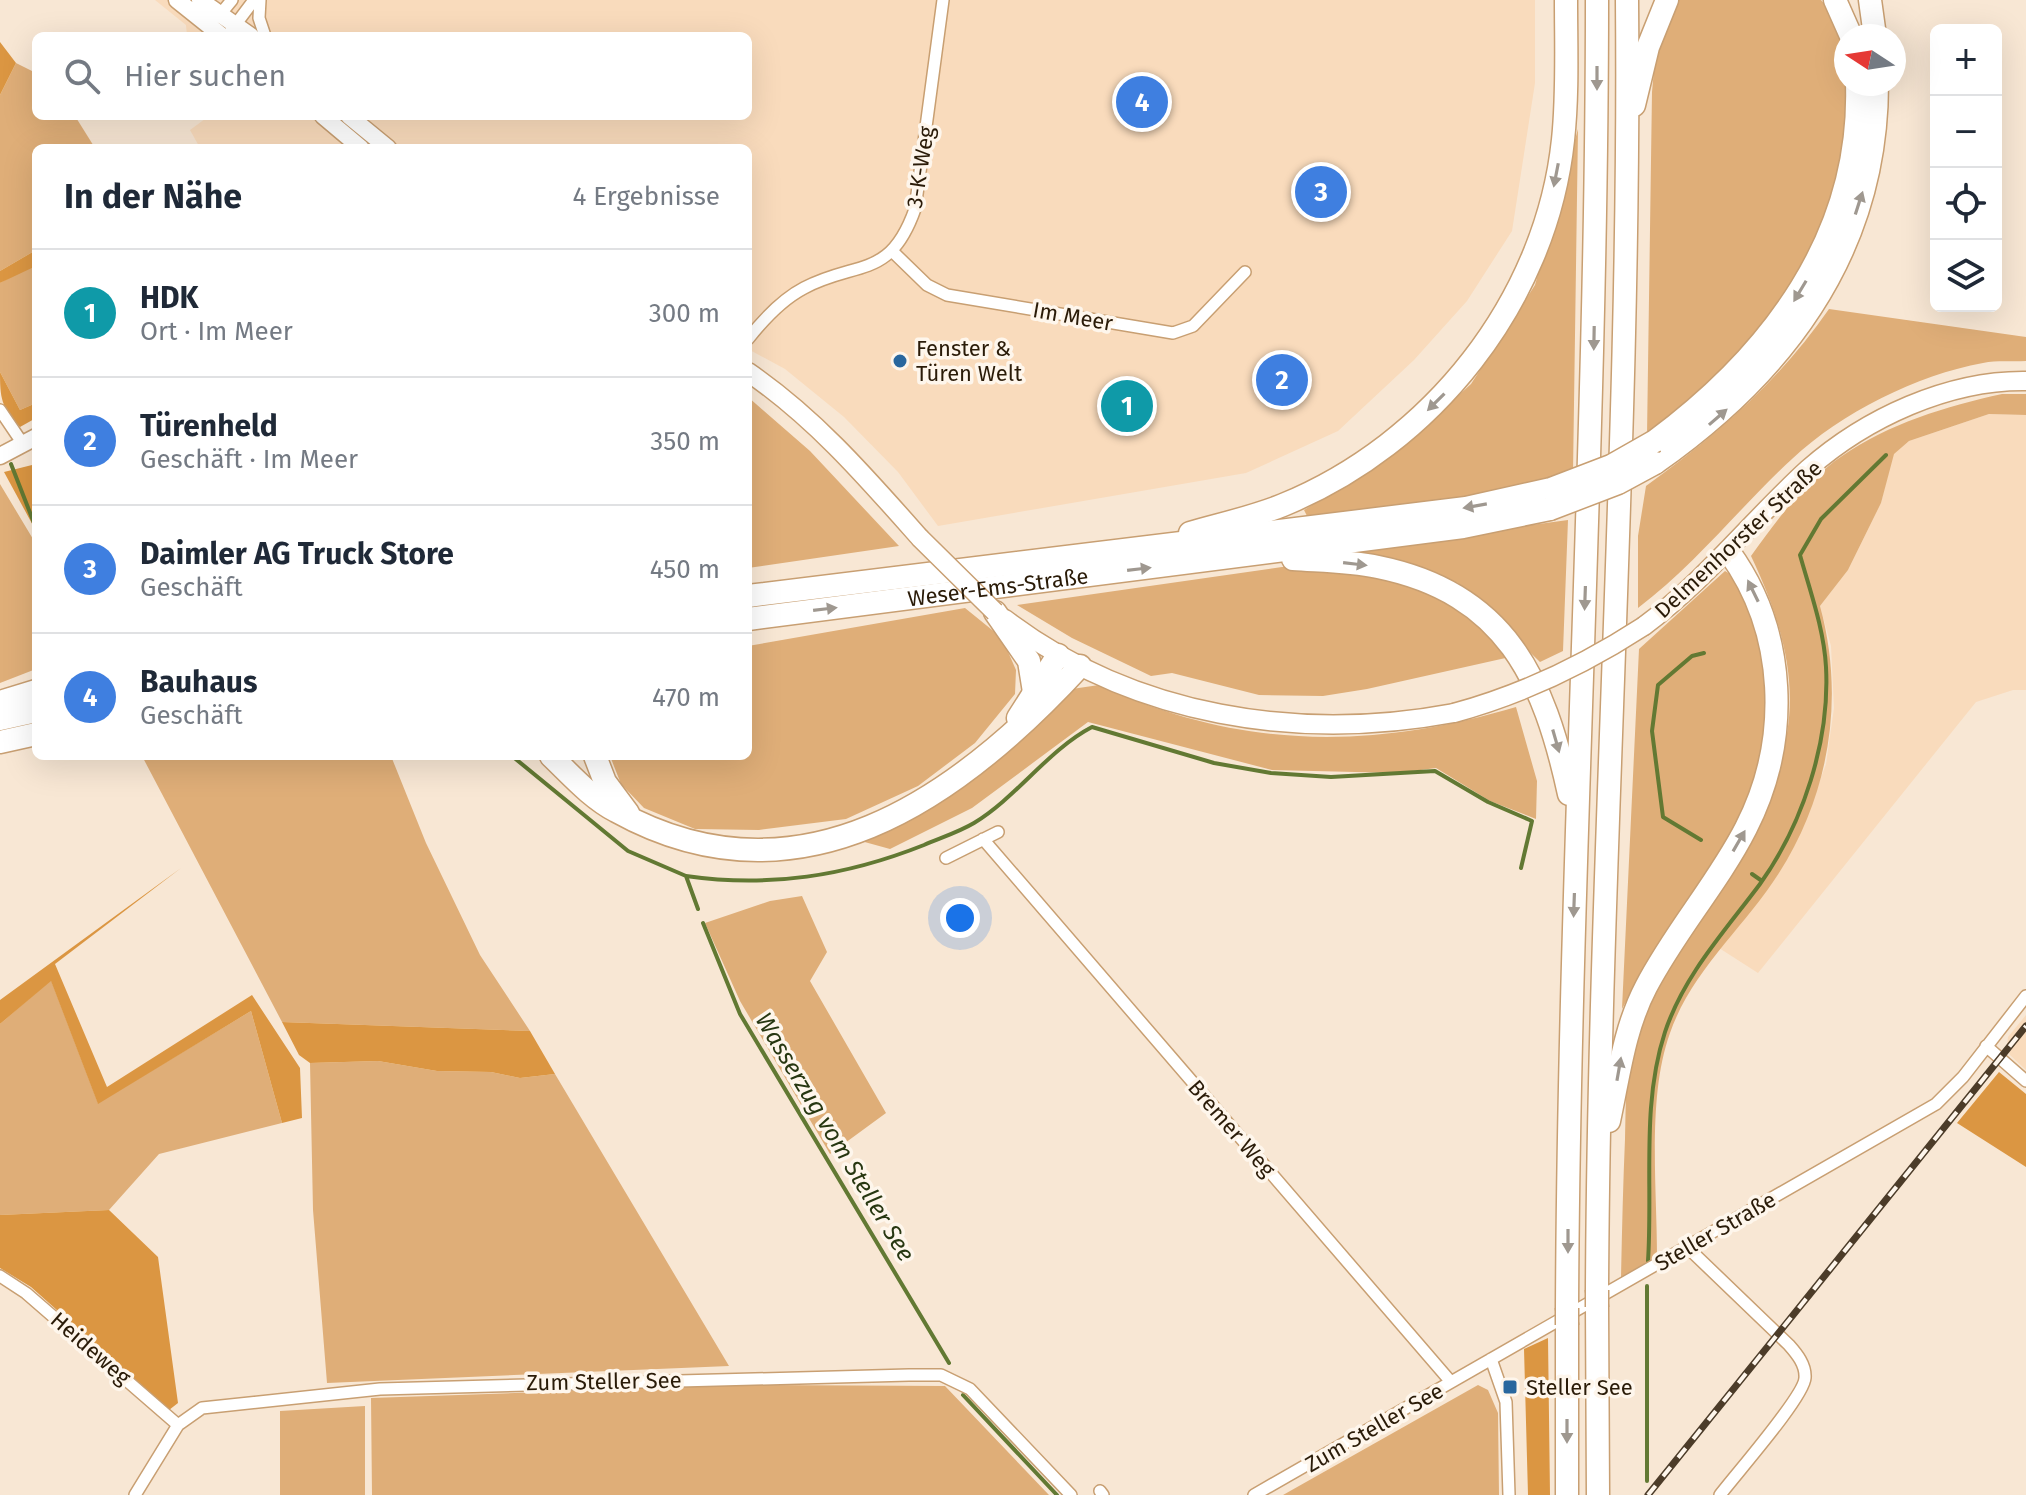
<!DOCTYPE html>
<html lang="de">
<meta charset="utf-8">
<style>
body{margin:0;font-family:"Fira Sans",sans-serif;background:#f6f6f7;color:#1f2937}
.controls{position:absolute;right:24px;top:24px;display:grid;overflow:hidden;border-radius:12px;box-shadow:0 8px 32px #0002}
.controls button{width:72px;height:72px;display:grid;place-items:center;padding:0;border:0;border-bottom:2px solid #e0e1e3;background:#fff;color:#1f2937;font:40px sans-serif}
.compass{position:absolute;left:1834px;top:24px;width:72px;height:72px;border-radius:50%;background:#fff;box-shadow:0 8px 32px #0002;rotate:282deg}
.you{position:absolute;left:960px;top:918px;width:28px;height:28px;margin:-20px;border:6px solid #fff;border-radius:50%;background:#1a73e8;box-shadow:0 0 0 12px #1a73e833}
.badge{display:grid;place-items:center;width:52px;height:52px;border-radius:50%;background:#29679e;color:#fff;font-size:26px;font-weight:700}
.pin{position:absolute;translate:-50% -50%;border:4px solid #fff;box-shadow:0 2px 8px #0006}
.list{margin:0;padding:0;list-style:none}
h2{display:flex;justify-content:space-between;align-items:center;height:104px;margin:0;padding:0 32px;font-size:34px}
h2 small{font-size:26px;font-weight:400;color:#747a83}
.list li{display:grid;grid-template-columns:52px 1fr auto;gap:24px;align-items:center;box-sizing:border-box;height:128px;padding:0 32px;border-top:2px solid #e0e1e3}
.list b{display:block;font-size:30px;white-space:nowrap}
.list p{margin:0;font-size:26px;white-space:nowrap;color:#747a83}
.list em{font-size:26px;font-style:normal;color:#747a83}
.icon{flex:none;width:44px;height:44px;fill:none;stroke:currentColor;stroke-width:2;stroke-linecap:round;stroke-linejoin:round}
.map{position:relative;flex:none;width:2026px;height:1495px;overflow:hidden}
.search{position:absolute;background:#fff;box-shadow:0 8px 32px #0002;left:32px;top:32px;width:720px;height:88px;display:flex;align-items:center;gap:20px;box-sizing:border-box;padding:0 28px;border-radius:12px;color:#747a83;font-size:30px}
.panel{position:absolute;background:#fff;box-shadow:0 8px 32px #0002;left:32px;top:144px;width:720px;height:616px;border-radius:12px}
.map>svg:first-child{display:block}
.built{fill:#f9dbbc}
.green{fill:#dfae78}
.forest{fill:#db9642}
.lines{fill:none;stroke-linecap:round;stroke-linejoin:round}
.stream{stroke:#627933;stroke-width:4}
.street-casing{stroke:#c89f72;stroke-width:14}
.secondary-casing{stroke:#c89f72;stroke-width:19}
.primary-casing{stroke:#c89f72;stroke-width:21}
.highway-casing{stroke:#c89f72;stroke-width:25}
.street{stroke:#fff;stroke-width:11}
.secondary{stroke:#fff;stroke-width:16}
.primary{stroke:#fff;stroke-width:18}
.highway{stroke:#fff;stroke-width:22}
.rail-casing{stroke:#4c3c29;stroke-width:7}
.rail{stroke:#fef6ec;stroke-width:4;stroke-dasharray:12;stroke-linecap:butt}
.primary-bridge-casing{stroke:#c89f72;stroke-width:21;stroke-linecap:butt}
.highway-bridge-casing{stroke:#c89f72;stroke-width:25;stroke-linecap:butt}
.primary-bridge{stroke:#fff;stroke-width:18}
.highway-bridge{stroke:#fff;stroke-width:22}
.oneway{fill:#9f9890}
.poi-dot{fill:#29679e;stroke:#fef6ec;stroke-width:3}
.labels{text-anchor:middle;stroke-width:7;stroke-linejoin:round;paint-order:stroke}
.street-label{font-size:22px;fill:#2a1b08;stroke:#fef6ec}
.poi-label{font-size:22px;fill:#2a1b08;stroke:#fef6ec;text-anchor:start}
.water-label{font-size:24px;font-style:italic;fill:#273711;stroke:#fef6ec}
</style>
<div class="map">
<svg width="2026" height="1495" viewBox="0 0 2026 1495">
<rect width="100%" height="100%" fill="#f8e7d4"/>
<path class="built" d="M155,0H1535V83L1512,231L1467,301L1414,360L1338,431L1246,473L938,526L898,472L844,417L785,369L748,349V148H200L190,130L209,116H748V36H187L186,25Z
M1989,414L2026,415V690H2013L1976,702L1758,973L1719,948L1779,873L1803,826L1826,764L1834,708L1831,646L1820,606L1848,570L1881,503L1893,454L1909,441Z
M2026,1015V1070L2010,1055L2007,1046L2008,1037Z"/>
<path class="green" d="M1677,0H1821C1848,31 1846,57 1846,97C1846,213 1795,302 1714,382C1694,402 1669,418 1647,436L1652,92L1656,48Z
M16,63L36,73V116H75L95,148H36V250L0,271V95Z
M1578,129L1573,473L1476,498L1308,518L1304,510L1394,454L1471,384L1535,285Z
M35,264L36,403L20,410L0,372V283Z
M1829,309L2026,337V361C2012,362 1997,360 1983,363C1917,375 1841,413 1792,459C1739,508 1696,564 1638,608V536L1646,486C1717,435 1779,381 1829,309Z
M2002,394H2026V415L1989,414L1909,441L1894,454L1881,503L1848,570L1820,606C1845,697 1830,793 1779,873C1744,928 1692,970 1670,1033C1647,1097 1657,1187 1657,1256L1621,1278C1622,1231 1623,1185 1625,1139C1626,1105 1625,1068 1634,1036C1645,997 1668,963 1689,929C1778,788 1830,722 1751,556C1777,520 1805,481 1842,456C1888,424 1947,406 2002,394Z
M748,397L810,451L899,546L748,568Z
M0,484L36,544V669L0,683Z
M1568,520L1563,651L1540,662L1458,583L1384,557L1322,553Z
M1327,566C1409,576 1453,598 1510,657L1367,689L1323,696L1259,695L1172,673L1151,676L1072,638L1017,605L1282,567Z
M1725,571L1737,578C1747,604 1761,631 1767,658C1769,669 1768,683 1768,695C1772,816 1674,908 1622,1009L1639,649Z
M965,608L1002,638L1016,670L1015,694L975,743L918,786L846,819L759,830L695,829L644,808L621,784L610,756H748V646Z
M1099,685C1240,750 1370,750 1516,707L1537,781L1536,819L1490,801L1436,768L1397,773L1272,770L1088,722L972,808L890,849L861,841C950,800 1007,763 1072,689Z
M142,756H391L426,843L480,955L530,1031L282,1022Z
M802,896L827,952L810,981L886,1113L830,1154L740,1001L705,923L770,901Z
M51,980L98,1103L251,1011L282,1123L159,1154L109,1210L0,1215V1024Z
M378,1061L437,1071L491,1072L520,1078L555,1074L729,1366L327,1383L313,1210L310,1063Z
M745,1385L945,1386L1049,1495H372L371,1398Z
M1478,1385L1488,1390L1498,1413L1499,1495H1283Z
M365,1406V1495H280V1411Z"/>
<path class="forest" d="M0,42L16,63L0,95Z
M36,250V266L0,283V271Z
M0,372L20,410L36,403V418L20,427C1,408 0,397 0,372Z
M36,464V531L4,472Z
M181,868L55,964L107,1087L252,995L300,1068L302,1118L282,1123L251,1011L98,1104L51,981L0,1024V1000Z
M282,1022L530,1031L555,1074L520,1078L491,1072L437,1071L378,1061L310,1063L299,1055Z
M1999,1072L2026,1094V1167L1957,1123Z
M109,1210L158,1257L178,1403L169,1410L31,1287L0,1268V1215Z
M1548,1338L1550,1495H1528L1524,1349Z"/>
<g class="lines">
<path class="stream" d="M11,464L36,528
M512,756L628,851L686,876L698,909
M1701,840L1663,817L1652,731L1658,685L1692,656L1704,653
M1752,874L1762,881
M686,876C769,888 846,876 924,845C940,838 959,832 974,823C1017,797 1048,750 1092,727L1214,763L1271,773L1331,777L1435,771L1488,802L1532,821L1521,868
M703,923L740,1014L949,1363
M1648,1261C1653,1185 1641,1105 1665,1032C1684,975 1725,931 1760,884C1803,824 1830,741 1826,667C1824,629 1810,591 1800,555L1821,519L1886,455
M963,1395L1057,1495
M1647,1481V1286"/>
<g class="street-casing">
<path id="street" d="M260,0L259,18L265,36
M218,17L232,0
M227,36L254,0
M892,251L927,285L947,295L1173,333L1193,326L1245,272
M748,339C763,320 781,300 804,288C857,260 890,280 915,209L943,0
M0,410L23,444
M983,839L1451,1382
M946,858L998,832
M1986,1046L2026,1081
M1687,1247L1789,1345C1797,1354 1806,1365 1805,1378C1804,1397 1735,1475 1720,1495
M0,1276L26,1293L178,1425
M1491,1359L1506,1402L1509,1495
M1100,1491L1103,1495
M135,1495L178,1425L202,1408L380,1389L909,1375H941L970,1389L1071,1495
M1254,1495L1936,1104L1963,1077L2026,996"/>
</g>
<g class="secondary-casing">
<path id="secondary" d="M177,0L222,36
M200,0L251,36
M323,116L361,148
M349,116L388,148
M0,456L36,437"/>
</g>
<g class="primary-casing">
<path id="primary" d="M748,372C815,418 866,477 920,538
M1005,619C1134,717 1299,742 1454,713
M1644,626C1706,580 1752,520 1808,469C1866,418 1948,380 2026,381"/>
</g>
<g class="highway-casing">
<g id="highway">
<path d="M1835,0L1851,36"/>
<path d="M1870,0L1875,36"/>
<path d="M1634,105L1648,47L1667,0"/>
<path d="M1655,441C1771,355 1862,236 1857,84"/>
<path d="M1655,463C1785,372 1877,250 1877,84"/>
<path d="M1190,533C1221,524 1254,517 1283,505C1432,444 1546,301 1563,140C1568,94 1566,46 1566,0"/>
<path d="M1293,559C1321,561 1350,561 1378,567C1506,593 1544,679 1569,794"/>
<path d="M748,596L1466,508L1551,489"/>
<path d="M995,612L1029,661L1034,692"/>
<path id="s1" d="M748,619L1463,527L1550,509"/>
<path d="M0,702L36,691"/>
<path d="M1018,718L1058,655"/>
<path d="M0,719L36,711"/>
<path d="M0,742L36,734"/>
<path d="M551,756C571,775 591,798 616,811C798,912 957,800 1080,666"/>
<path d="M595,756L605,782L628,813"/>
<path d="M1609,1121C1619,1075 1624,1029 1646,987C1675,931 1718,883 1746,828C1791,740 1787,632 1729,552"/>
<path d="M1597,1290C1599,860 1631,430 1627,0"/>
<path d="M1597,1307L1598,1495"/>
<path d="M1567,1308C1569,872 1597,436 1597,0"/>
<path d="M1567,1495V1325"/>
</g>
</g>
<use href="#street" class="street"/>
<use href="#secondary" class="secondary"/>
<use href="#primary" class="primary"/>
<use href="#highway" class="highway"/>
<g class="rail-casing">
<path id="rail" d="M1648,1495L2026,1026"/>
</g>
<use href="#rail" class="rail"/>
<g class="primary-bridge-casing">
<path id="primary-bridge" d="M920,538L995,612
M1454,713C1524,694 1584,665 1644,626"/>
</g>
<g class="highway-bridge-casing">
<path id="highway-bridge" d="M1551,489L1611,466L1655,441
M1550,509L1618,483L1655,463
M1597,1307V1290
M1567,1308V1325"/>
</g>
<use href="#primary-bridge" class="primary-bridge"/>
<use href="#highway-bridge" class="highway-bridge"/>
</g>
<defs><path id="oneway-solid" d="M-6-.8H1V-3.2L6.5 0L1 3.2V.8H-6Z" transform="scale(2)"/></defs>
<g class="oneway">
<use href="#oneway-solid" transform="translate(1597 78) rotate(90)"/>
<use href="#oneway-solid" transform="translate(1556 175) rotate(101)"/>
<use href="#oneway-solid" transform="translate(1859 203) rotate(-72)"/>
<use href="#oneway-solid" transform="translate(1800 291) rotate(121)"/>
<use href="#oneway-solid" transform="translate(1594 338) rotate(91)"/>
<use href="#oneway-solid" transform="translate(1436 402) rotate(135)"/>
<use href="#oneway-solid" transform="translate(1718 417) rotate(-41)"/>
<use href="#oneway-solid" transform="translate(1475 506) rotate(170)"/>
<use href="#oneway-solid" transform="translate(1355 564) rotate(7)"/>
<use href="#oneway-solid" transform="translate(1139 569) rotate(-7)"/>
<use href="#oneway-solid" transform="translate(1753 591) rotate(-116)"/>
<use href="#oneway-solid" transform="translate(1585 598) rotate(92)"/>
<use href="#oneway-solid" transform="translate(825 609) rotate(-7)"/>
<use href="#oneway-solid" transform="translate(1556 741) rotate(74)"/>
<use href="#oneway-solid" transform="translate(1739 841) rotate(-60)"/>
<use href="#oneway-solid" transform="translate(1574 905) rotate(92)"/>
<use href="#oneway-solid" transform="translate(1619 1069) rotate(-80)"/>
<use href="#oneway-solid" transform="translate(1568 1241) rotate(90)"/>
<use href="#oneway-solid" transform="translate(1567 1431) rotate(90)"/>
</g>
<g class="poi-dot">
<circle cx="900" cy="361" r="8"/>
<rect x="1502" y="1379" width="16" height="16" rx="4"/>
</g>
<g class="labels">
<g class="street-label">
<text transform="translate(920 167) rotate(-81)" y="8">3-K-Weg</text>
<text transform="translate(1073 316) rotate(10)" y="8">Im Meer</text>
<text transform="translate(1738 539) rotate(-43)" y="8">Delmenhorster Straße</text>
<text dy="8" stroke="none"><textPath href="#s1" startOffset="252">Weser-Ems-Straße</textPath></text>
<text transform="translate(1232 1128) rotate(49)" y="8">Bremer Weg</text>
<text transform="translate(1715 1231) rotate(-30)" y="8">Steller Straße</text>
<text transform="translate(91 1348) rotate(41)" y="8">Heideweg</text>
<text transform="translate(604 1381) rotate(-1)" y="8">Zum Steller See</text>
<text transform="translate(1374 1427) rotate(-30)" y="8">Zum Steller See</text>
</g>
<g class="poi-label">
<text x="916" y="356">Fenster &amp;<tspan x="916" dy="25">Türen Welt</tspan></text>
<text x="1526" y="1395">Steller See</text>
</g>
<g class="water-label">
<text transform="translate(835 1137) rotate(59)" y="8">Wasserzug vom Steller See</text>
</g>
</g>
</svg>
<div class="controls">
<button>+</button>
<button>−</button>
<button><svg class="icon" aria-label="locate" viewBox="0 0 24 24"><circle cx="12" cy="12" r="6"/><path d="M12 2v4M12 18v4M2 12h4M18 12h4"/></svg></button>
<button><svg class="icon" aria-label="layers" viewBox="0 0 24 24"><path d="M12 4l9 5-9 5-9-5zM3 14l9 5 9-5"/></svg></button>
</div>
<svg class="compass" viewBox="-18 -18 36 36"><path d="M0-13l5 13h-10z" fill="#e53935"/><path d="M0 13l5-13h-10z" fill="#747a83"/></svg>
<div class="you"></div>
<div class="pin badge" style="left:1127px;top:406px;background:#0f9aa8">1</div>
<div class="pin badge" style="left:1282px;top:380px;background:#3f7fe0">2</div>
<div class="pin badge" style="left:1321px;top:192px;background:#3f7fe0">3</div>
<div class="pin badge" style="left:1142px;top:102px;background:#3f7fe0">4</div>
<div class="search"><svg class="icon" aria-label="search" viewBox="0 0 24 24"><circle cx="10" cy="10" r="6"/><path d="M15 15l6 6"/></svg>Hier suchen</div>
<section class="panel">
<h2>In der Nähe<small>4 Ergebnisse</small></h2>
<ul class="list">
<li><span class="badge" style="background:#0f9aa8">1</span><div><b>HDK</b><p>Ort · Im Meer</p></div><em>300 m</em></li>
<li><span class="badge" style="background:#3f7fe0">2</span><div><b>Türenheld</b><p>Geschäft · Im Meer</p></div><em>350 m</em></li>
<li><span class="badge" style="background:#3f7fe0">3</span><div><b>Daimler AG Truck Store</b><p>Geschäft</p></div><em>450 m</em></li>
<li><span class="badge" style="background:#3f7fe0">4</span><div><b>Bauhaus</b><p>Geschäft</p></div><em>470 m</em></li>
</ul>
</section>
</div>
